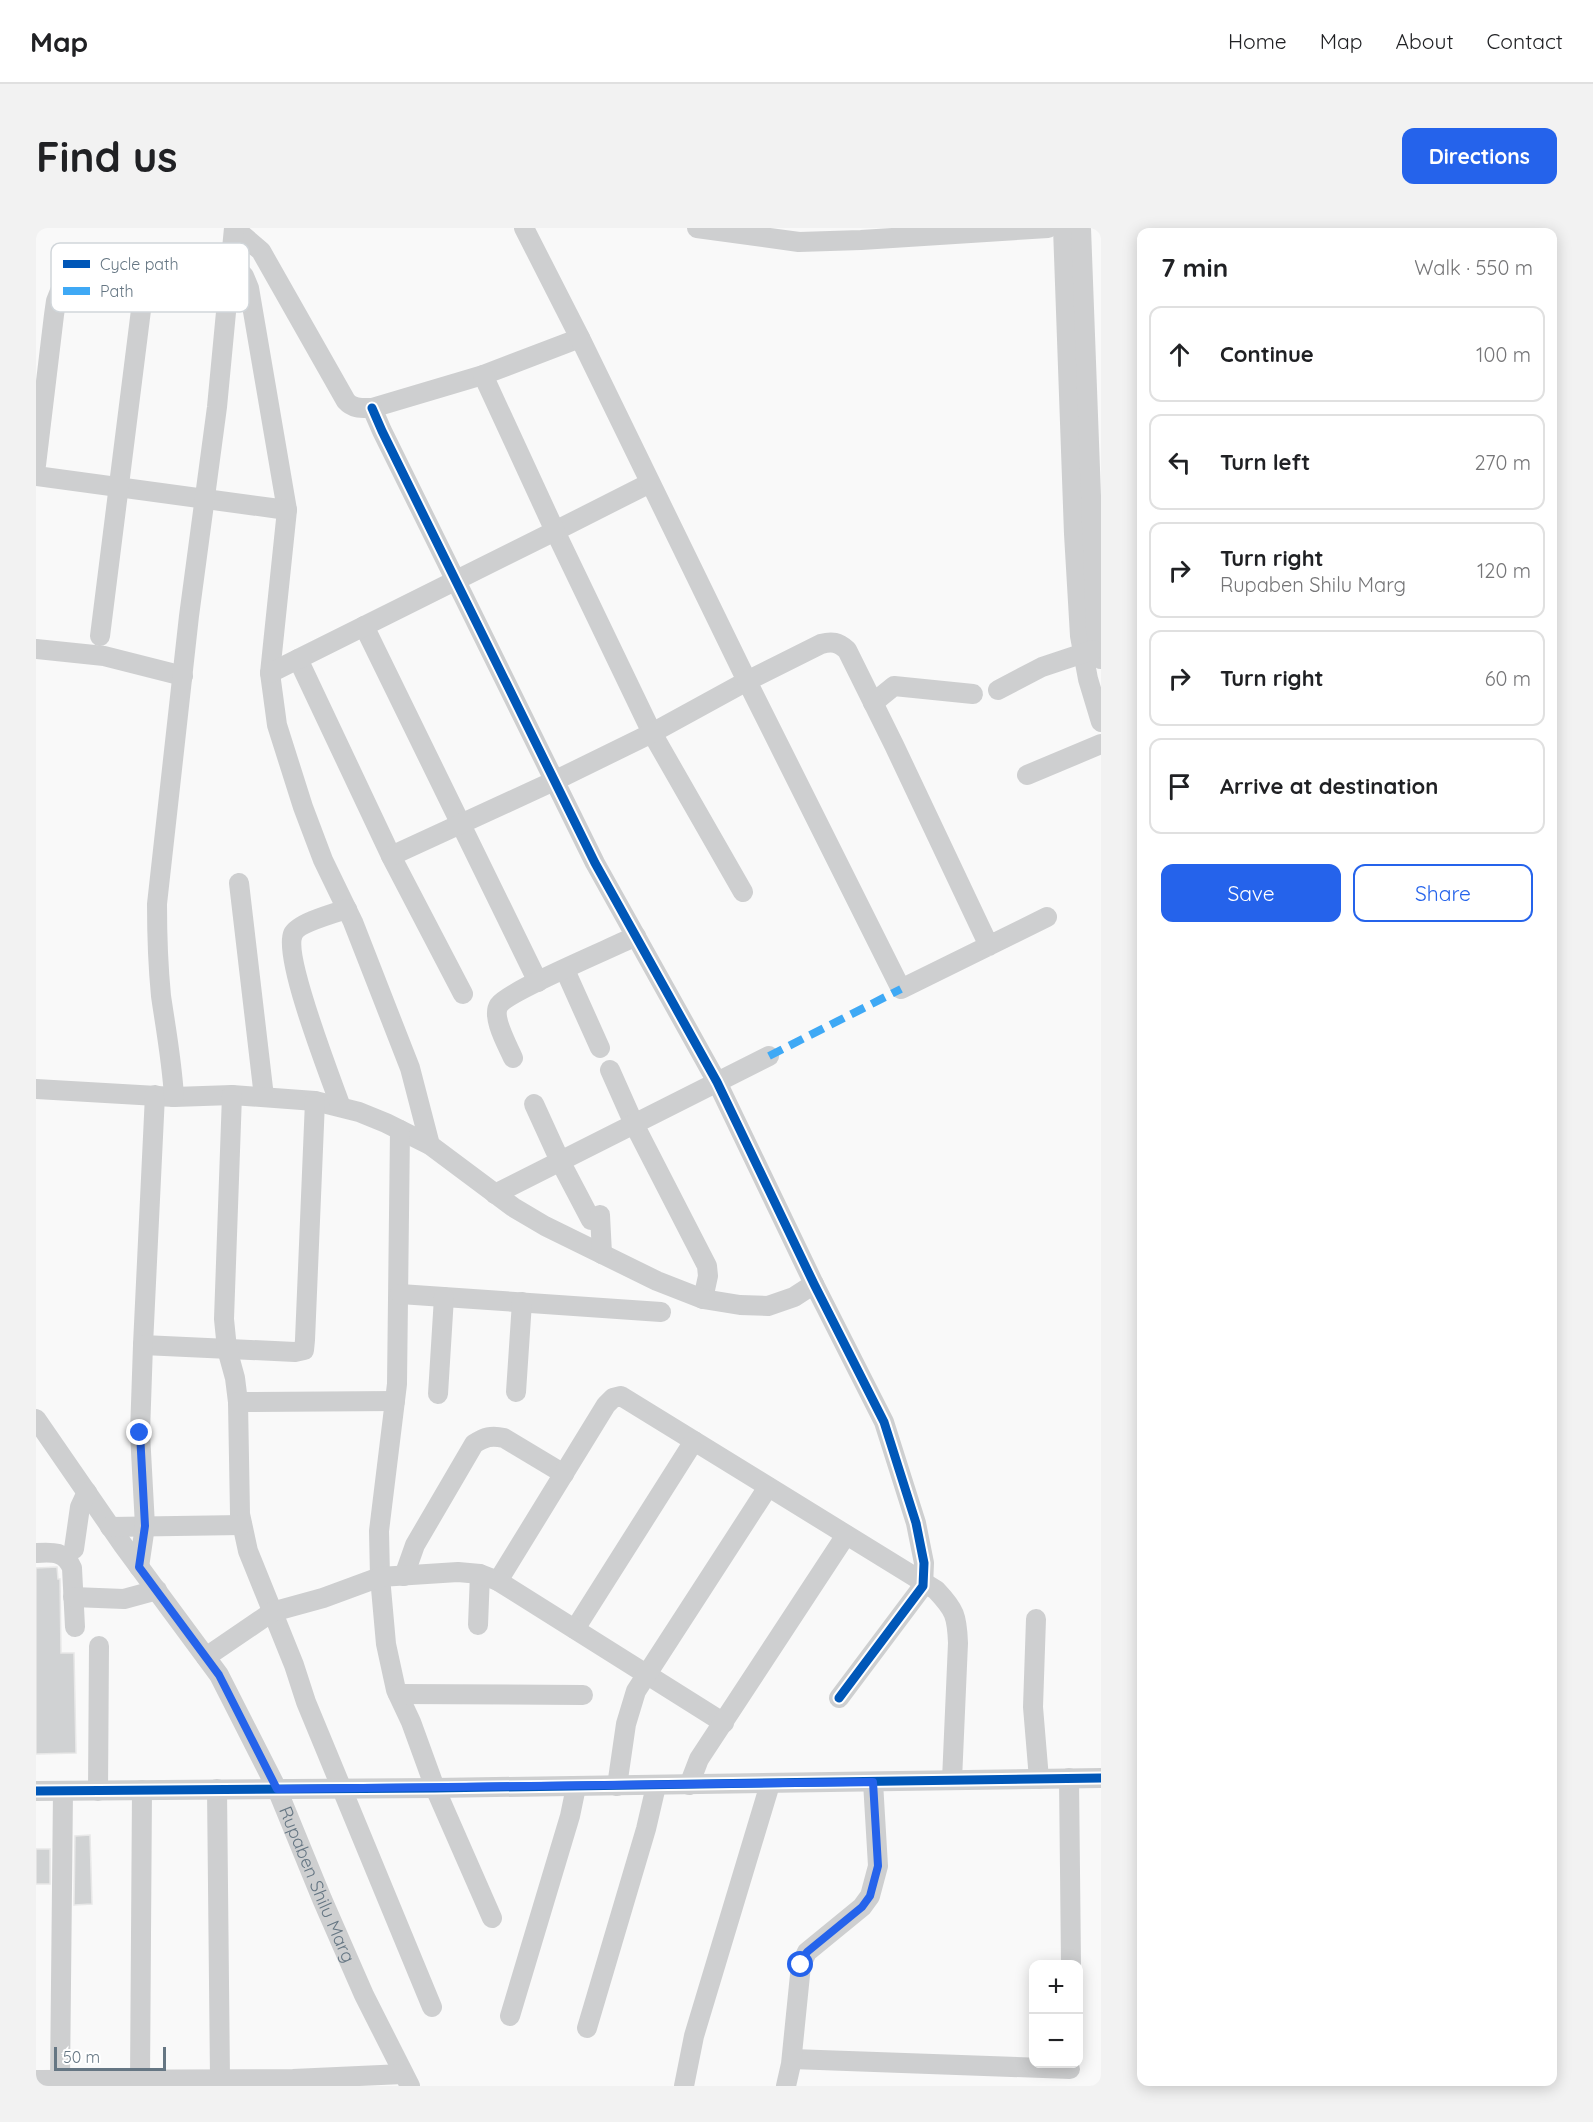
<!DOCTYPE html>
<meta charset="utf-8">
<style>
body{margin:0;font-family:Quicksand,sans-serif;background:#f2f2f2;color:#202124}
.controls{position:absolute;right:18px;bottom:18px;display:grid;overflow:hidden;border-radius:12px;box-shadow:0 3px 15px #0003}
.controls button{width:54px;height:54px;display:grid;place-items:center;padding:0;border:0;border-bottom:2px solid #e0e0e0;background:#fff;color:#202124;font:30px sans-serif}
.scale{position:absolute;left:18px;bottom:15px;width:112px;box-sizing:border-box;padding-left:6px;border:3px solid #657683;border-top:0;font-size:16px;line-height:21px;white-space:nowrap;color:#657683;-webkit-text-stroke:4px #fff;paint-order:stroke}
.stop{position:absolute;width:18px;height:18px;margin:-14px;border:4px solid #2563eb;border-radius:50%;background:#fff}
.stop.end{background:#2563eb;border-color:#fff;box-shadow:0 2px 6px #0008}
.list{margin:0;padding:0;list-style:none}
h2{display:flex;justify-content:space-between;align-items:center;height:78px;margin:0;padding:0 24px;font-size:26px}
h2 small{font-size:20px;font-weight:400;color:#757577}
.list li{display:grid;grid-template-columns:39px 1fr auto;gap:18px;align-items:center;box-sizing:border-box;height:96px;margin:0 12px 12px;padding:0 12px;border:2px solid #e0e0e0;border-radius:12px}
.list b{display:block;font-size:22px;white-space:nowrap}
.list p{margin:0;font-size:20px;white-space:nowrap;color:#757577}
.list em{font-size:20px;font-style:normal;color:#757577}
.actions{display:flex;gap:12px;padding:18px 24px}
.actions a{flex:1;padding:14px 0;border:2px solid #2563eb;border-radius:12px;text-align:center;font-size:21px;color:#2563eb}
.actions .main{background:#2563eb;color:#fff}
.icon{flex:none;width:33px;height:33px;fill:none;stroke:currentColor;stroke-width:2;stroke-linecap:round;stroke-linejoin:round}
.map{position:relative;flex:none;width:1065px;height:1858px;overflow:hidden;border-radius:12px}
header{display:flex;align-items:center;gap:36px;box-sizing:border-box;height:84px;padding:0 30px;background:#fff;border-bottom:2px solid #e0e0e0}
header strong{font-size:28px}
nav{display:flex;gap:33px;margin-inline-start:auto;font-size:21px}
.intro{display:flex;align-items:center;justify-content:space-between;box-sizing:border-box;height:144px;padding:0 36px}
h1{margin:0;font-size:42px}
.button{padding:15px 27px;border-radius:12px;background:#2563eb;color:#fff;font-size:21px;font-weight:700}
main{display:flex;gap:36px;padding:0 36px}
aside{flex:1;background:#fff;border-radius:12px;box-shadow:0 3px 15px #0003}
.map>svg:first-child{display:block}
.building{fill:#d0d2d3;stroke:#e8e8e8;stroke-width:1.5}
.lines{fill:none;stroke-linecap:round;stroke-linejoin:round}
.minor{stroke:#cecfd0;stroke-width:20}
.quiet{stroke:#3fa9f5;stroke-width:8;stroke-dasharray:15 8;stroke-linecap:butt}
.cycleway-casing{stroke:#fff;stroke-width:13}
.cycleway{stroke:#0057b8;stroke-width:9}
.route{stroke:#2563eb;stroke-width:8}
.labels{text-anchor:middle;stroke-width:6;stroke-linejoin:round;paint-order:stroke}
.street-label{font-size:18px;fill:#657683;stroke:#fff}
.key{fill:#fff;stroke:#d1d6da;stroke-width:1.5}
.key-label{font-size:16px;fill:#657683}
</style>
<header>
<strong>Map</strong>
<nav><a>Home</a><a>Map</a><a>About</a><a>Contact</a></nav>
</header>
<div class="intro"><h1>Find us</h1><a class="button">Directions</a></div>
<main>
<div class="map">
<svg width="1065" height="1858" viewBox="0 0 1065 1858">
<rect width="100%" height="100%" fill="#f9f9f9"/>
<path class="building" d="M21,1339L22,1351H24L25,1425H38L40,1525L0,1526V1340Z
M54,1607L56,1676L38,1677L39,1608Z
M0,1621H14V1656H0Z"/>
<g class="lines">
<g class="minor">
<path d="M198,0L225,23L310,173C317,181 326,180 336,180L447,147L544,110"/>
<path d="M661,0L763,14L825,12L1012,0"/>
<path d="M1027,0L1038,306L1044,408L1052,451L1065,494"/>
<path d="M1045,0L1060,402L1065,431"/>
<path d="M195,34L208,48L213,60L251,282L234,445L241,497L267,579L287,632L317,694L374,840L394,917"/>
<path d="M336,180L346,203L559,635L681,854L778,1056L848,1194L880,1295L888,1335L887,1358L803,1470"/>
<path d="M0,237L18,87L20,73L24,63L33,59L192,75"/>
<path d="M0,248L251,282"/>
<path d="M614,255L519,303L616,505L707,664"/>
<path d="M328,398L502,754"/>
<path d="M64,408L107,66"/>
<path d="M0,421L68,428L147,448"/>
<path d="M262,431L355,628L427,766"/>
<path d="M234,445L519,303L447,147"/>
<path d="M962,462L1006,439L1057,422"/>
<path d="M837,475L858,458L937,466"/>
<path d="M991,547L1065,516"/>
<path d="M355,628L518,553L616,505L711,453L544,110L488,0"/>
<path d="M203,655L228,869"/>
<path d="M953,718L858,517L811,422C802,414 796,413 785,416L711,453L865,761L1011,689"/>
<path d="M529,742L564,820"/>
<path d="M477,830C472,818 455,789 463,777C472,763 578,719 600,708"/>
<path d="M574,842L598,896L671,1038L672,1048L667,1071"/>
<path d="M0,861L138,869L196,867L279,873L323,884L350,895L394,917L477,979L509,998L621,1053L667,1071L704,1077L732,1078L758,1069L778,1056"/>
<path d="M119,867L107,1117L259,1124L268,1122L269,1112L279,873"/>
<path d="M196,867L188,1091L191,1121L199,1150L202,1174L204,1286L212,1323L258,1437L270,1474L396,1779"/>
<path d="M138,869C136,834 130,802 125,768C122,737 121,707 121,676L153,388L181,179L198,0"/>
<path d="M498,876L524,933L555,992"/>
<path d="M305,879C295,851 247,729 257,706C262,695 299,685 311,681"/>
<path d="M364,902L361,1156L343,1303L344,1349L350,1416L360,1462L375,1494L399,1560L456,1690"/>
<path d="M459,966L733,828"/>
<path d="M564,987L566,1026"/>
<path d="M364,1066L625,1084"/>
<path d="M480,1164L486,1074"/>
<path d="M402,1166L408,1069"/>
<path d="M202,1174L359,1173"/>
<path id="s1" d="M0,1191L87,1317L183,1447L241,1561L286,1671L328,1767L374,1858"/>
<path d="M74,1299L206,1297"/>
<path d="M38,1321L44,1279L51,1264"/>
<path d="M0,1325C17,1324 29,1323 36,1340L39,1399"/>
<path d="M103,1339L109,1298L104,1205L107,1117"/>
<path d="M368,1348L379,1317L438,1216C449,1209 455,1207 468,1210L528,1246"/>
<path d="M462,1353L570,1177L577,1170L585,1168L900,1362C919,1382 921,1388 922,1415L916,1552"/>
<path d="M37,1369L88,1371L121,1362"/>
<path d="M1000,1391L997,1479L1003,1551"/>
<path d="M442,1397L444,1346"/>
<path d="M539,1401L658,1213"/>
<path d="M170,1429L236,1384L287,1370L344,1349L422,1344L444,1346L462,1353L688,1495"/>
<path d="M362,1466L547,1467"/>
<path d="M1033,1550L1035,1736"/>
<path d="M653,1557L663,1531L810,1307"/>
<path d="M581,1558L590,1496L600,1463L732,1259"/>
<path d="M181,1561L184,1851"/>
<path d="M0,1563L399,1560L1065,1550"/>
<path d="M62,1563L63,1418"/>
<path d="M474,1788L534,1588L540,1559"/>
<path d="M551,1800L610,1601L620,1558"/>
<path d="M756,1831L1034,1841"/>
<path d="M0,1852L257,1851L367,1846"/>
<path d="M24,1852L27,1563"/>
<path d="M104,1852L106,1562"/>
<path d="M648,1858L658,1808L734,1556"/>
<path d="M750,1858L755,1836L765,1737L771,1724L826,1679L834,1668L842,1638L837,1554"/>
</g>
<path class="quiet" d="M733,828L865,761"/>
<g class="cycleway-casing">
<path id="cycleway" d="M336,180L346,203L559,635L681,854L778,1056L848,1194L880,1295L888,1335L887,1358L803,1470
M0,1563L399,1560L1065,1550"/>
</g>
<use href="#cycleway" class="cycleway"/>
</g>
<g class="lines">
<path class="route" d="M104,1205L109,1298L103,1339L183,1447L241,1561L837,1554L842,1638L834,1668L826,1679L771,1724L765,1737"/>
</g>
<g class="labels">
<g class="street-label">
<text dy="6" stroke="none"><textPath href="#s1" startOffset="546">Rupaben Shilu Marg</textPath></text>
</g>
</g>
<rect x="15" y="15" width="198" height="69" rx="9" class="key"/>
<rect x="27" y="32" width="27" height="8" fill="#0057b8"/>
<rect x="27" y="59" width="27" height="8" fill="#3fa9f5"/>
<g class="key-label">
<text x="64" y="42">Cycle path</text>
<text x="64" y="69">Path</text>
</g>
</svg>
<div class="controls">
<button>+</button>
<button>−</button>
</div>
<div class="scale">50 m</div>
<div class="stop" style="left:765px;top:1737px"></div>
<div class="stop end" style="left:104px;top:1205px"></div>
</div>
<aside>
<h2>7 min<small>Walk · 550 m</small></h2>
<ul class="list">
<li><svg class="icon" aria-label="ahead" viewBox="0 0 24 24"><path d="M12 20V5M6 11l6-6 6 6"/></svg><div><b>Continue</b></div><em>100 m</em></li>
<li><svg class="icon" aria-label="left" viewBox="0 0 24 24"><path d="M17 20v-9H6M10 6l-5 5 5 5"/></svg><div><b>Turn left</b></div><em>270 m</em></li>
<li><svg class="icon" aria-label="right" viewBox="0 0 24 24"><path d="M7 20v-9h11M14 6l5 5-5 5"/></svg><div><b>Turn right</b><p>Rupaben Shilu Marg</p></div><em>120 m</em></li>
<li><svg class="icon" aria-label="right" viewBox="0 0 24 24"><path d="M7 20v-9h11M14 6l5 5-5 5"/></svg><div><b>Turn right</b></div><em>60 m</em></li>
<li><svg class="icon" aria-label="arrive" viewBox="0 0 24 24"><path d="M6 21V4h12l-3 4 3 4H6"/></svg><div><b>Arrive at destination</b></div></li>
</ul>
<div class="actions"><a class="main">Save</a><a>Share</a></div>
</aside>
</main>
